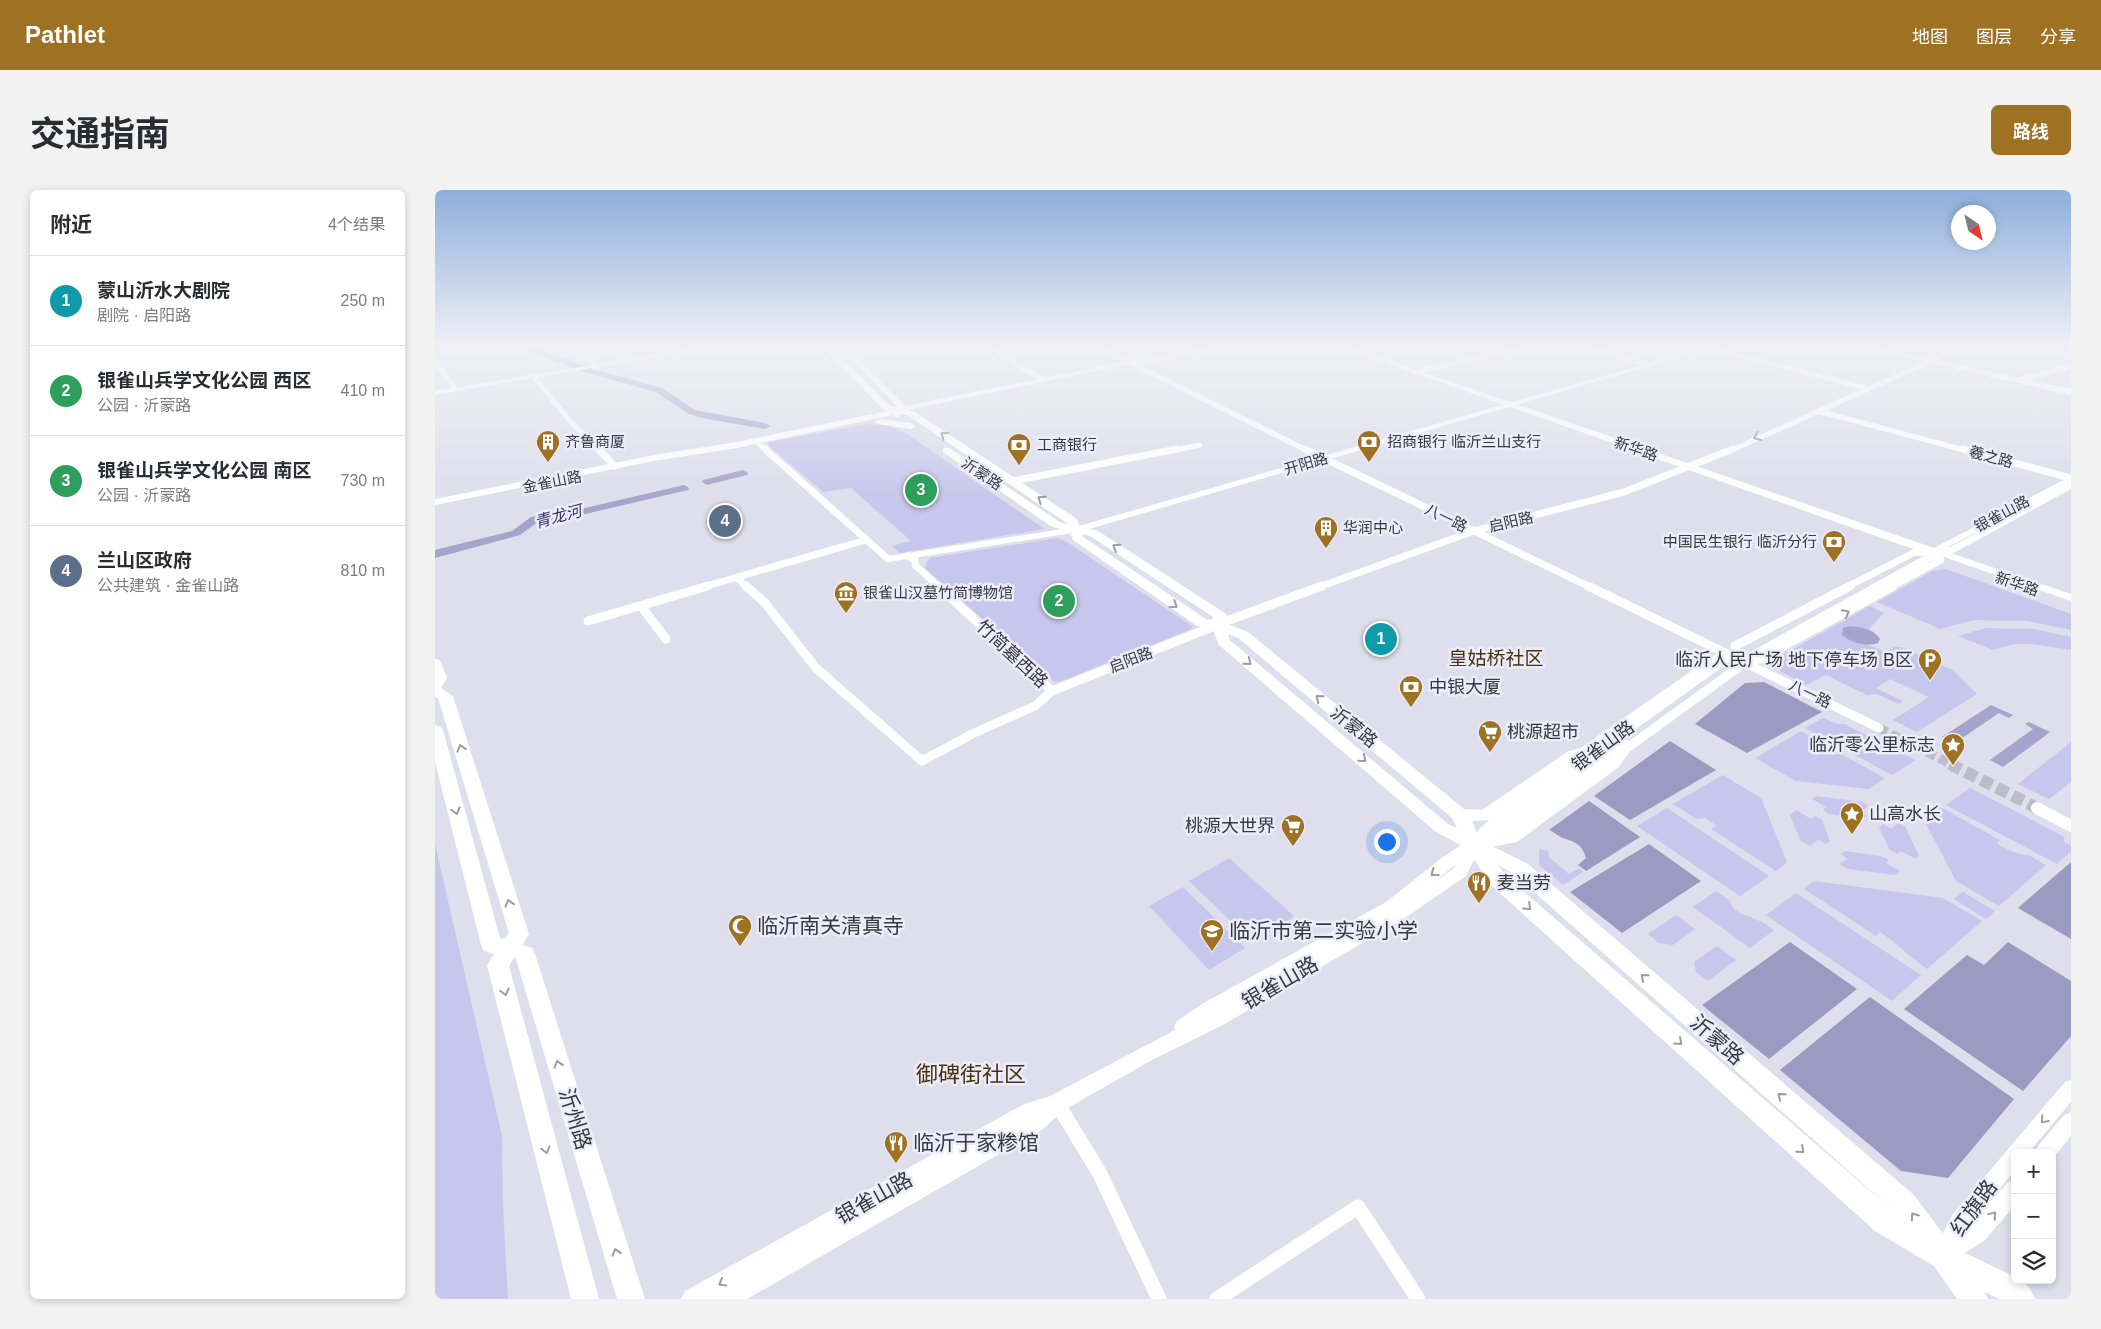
<!DOCTYPE html>
<html lang="zh">
<meta charset="utf-8">
<style>
body{margin:0;font-family:Arial,"Noto Sans SC",sans-serif;background:#f2f2f3;color:#2b2b33}
.controls{position:absolute;right:15px;bottom:15px;display:grid;overflow:hidden;border-radius:8px;box-shadow:0 2px 8px #0003}
.controls button{width:45px;height:45px;display:grid;place-items:center;padding:0;border:0;border-bottom:1px solid #e1e1e2;background:#fff;color:#2b2b33;font:25px sans-serif}
.compass{position:absolute;left:1516px;top:15px;width:45px;height:45px;border-radius:50%;background:#fff;box-shadow:0 2px 8px #0003;rotate:145deg}
.you{position:absolute;left:951px;top:651px;width:18px;height:18px;margin:-12px;border:4px solid #fff;border-radius:50%;background:#1a73e8;box-shadow:0 0 0 8px #1a73e833}
.badge{display:grid;place-items:center;width:32px;height:32px;border-radius:50%;background:#9f7223;color:#fff;font-size:16px;font-weight:700}
.pin{position:absolute;translate:-50% -50%;border:2px solid #fff;box-shadow:0 1px 5px #0006}
.list{margin:0;padding:0;list-style:none}
h2{display:flex;justify-content:space-between;align-items:center;height:65px;margin:0;padding:0 20px;font-size:21px}
h2 small{font-size:16px;font-weight:400;color:#7c7c81}
.list li{display:grid;grid-template-columns:32px 1fr auto;gap:15px;align-items:center;box-sizing:border-box;height:90px;padding:0 20px;border-top:1px solid #e1e1e2}
.list b{display:block;font-size:19px;white-space:nowrap}
.list p{margin:0;font-size:16px;white-space:nowrap;color:#7c7c81}
.list em{font-size:16px;font-style:normal;color:#7c7c81}
.icon{flex:none;width:28px;height:28px;fill:none;stroke:currentColor;stroke-width:2;stroke-linecap:round;stroke-linejoin:round}
.map{position:relative;flex:none;width:1636px;height:1109px;overflow:hidden;border-radius:8px}
header{display:flex;align-items:center;gap:30px;box-sizing:border-box;height:70px;padding:0 25px;background:#9f7223;color:#fff}
header strong{font-size:24px}
nav{display:flex;gap:28px;margin-inline-start:auto;font-size:18px}
.intro{display:flex;align-items:center;justify-content:space-between;box-sizing:border-box;height:120px;padding:0 30px}
h1{margin:0;font-size:35px}
.button{padding:12px 22px;border-radius:8px;background:#9f7223;color:#fff;font-size:18px;font-weight:700}
main{display:flex;gap:30px;padding:0 30px}
aside{flex:1;background:#fff;border-radius:8px;box-shadow:0 2px 8px #0003}
.map>svg:first-child{display:block}
.green{fill:#c7c6ec}
.forest{fill:#9b9ac0}
.water{fill:#a5a4cb}
.lines{fill:none;stroke-linecap:round;stroke-linejoin:round}
.river{fill:#a5a4cb;fill-rule:evenodd}
.minor-tunnel-far1{stroke:#bdbdc9;stroke-width:9;stroke-dasharray:9 4.5;stroke-linecap:butt}
.minor-tunnel{stroke:#bdbdc9;stroke-width:12;stroke-dasharray:12 5.5;stroke-linecap:butt}
.minor-far4{stroke:#fff;stroke-width:5}
.minor-far3{stroke:#fff;stroke-width:7}
.minor-far2{stroke:#fff;stroke-width:9}
.minor-far1{stroke:#fff;stroke-width:12}
.minor{stroke:#fff;stroke-width:15}
.tertiary{fill:#fff;fill-rule:evenodd}
.secondary{fill:#fff;fill-rule:evenodd}
.primary{fill:#fff;fill-rule:evenodd}
.oneway{stroke:#9c9c9e}
.labels{text-anchor:middle;stroke-width:5;stroke-linejoin:round;paint-order:stroke}
.far-poi-label{font-size:15px;fill:#39393e;stroke:#ececfa;text-anchor:start}
.far-street-label{font-size:15px;fill:#39393e;stroke:#ececfa}
.far-water-label{font-size:16px;font-style:italic;fill:#373164;stroke:#ececfa}
.street-label{font-size:18px;fill:#39393e;stroke:#ececfa}
.poi-label{font-size:18px;fill:#39393e;stroke:#ececfa;text-anchor:start}
.neighbourhood-label{font-size:19px;fill:#48320d;stroke:#ececfa}
.near-poi-label{font-size:21px;fill:#39393e;stroke:#ececfa;text-anchor:start}
.near-street-label{font-size:21px;fill:#39393e;stroke:#ececfa}
.near-neighbourhood-label{font-size:22px;fill:#48320d;stroke:#ececfa}
</style>
<header>
<strong>Pathlet</strong>
<nav><a>地图</a><a>图层</a><a>分享</a></nav>
</header>
<div class="intro"><h1>交通指南</h1><a class="button">路线</a></div>
<main>
<aside>
<h2>附近<small>4个结果</small></h2>
<ul class="list">
<li><span class="badge" style="background:#0f9aa8">1</span><div><b>蒙山沂水大剧院</b><p>剧院 · 启阳路</p></div><em>250 m</em></li>
<li><span class="badge" style="background:#2e9e5b">2</span><div><b>银雀山兵学文化公园 西区</b><p>公园 · 沂蒙路</p></div><em>410 m</em></li>
<li><span class="badge" style="background:#2e9e5b">3</span><div><b>银雀山兵学文化公园 南区</b><p>公园 · 沂蒙路</p></div><em>730 m</em></li>
<li><span class="badge" style="background:#5c6f8a">4</span><div><b>兰山区政府</b><p>公共建筑 · 金雀山路</p></div><em>810 m</em></li>
</ul>
</aside>
<div class="map">
<svg width="1636" height="1109" viewBox="0 0 1636 1109">
<rect width="100%" height="100%" fill="#dedeec"/>
<path class="green" d="M431,234L451,235L468,241L609,339L465,363L457,356L476,351L416,298L388,302L334,256L333,252Z
M623,348L632,352L757,436V439L629,490L619,492L490,378L494,368Z
M1511,379L1636,424V440L1593,431L1538,430L1505,439L1442,412L1497,381Z
M1435,416L1449,423L1433,440L1415,436L1428,454L1434,455L1450,462L1460,457H1466L1498,471L1518,480L1542,504L1482,542L1458,530L1494,507L1455,489L1441,498L1468,511L1464,514L1441,504L1432,505L1391,485L1371,495L1345,481L1341,474L1344,467Z
M1551,438L1599,439L1636,447V460L1598,454H1578L1558,460L1523,446Z
M1389,528L1402,534H1410L1481,570L1457,585L1370,538Z
M1366,541L1381,550L1385,558L1398,565L1404,563L1450,588L1434,599L1361,591L1320,568Z
M1636,552V592L1614,609L1583,594Z
M1288,585L1326,608L1352,672L1341,681L1276,639L1281,635L1270,628L1261,629L1238,614Z
M1535,598L1630,647L1628,651L1636,656V661L1622,674L1511,615Z
M1381,606L1427,612L1433,616L1427,622L1433,626L1429,628L1394,624L1388,620L1391,617L1377,609Z
M1505,617L1565,650L1562,654L1580,663L1593,665L1611,675L1564,716L1521,691L1489,630Z
M1232,618L1334,686L1305,706L1202,636Z
M1361,620L1376,629L1380,626L1387,630L1395,651L1391,654L1383,650L1375,656L1365,650L1355,625Z
M1463,633L1470,636L1484,666L1481,669L1466,661L1462,664L1455,660L1444,638L1448,634L1456,639Z
M0,654L67,946L68,1016L73,1109H0Z
M1104,659L1113,661L1114,667L1134,684L1144,678L1148,682L1128,695L1104,675Z
M1409,661L1446,666L1454,670L1451,673L1465,681L1460,685L1413,679L1404,674L1413,669L1406,664Z
M794,668L859,726L818,752L754,691Z
M1379,691L1508,708L1547,731L1492,779C1475,767 1462,753 1445,742L1441,746L1369,699Z
M748,697L810,758L774,780L714,716Z
M1281,701L1294,710L1298,718L1305,723L1327,732L1339,740L1315,758L1258,717Z
M1528,702L1560,721L1551,729L1519,709Z
M1361,703L1486,785L1457,811L1331,725Z
M1241,725L1260,739L1238,755L1224,753L1213,744Z
M1282,756L1301,770L1273,791L1261,782L1259,772Z"/>
<path class="forest" d="M1329,492L1387,522L1312,563L1260,534L1310,493Z
M1235,551L1281,580L1195,630L1159,606Z
M1154,611L1205,647L1151,681L1143,675L1151,668C1147,654 1140,652 1128,648C1123,646 1119,642 1114,640Z
M1214,654L1266,691L1187,743L1135,702Z
M1636,672V749L1583,718Z
M1355,752L1422,799L1334,869L1267,815Z
M1573,752L1636,791V846L1588,901L1469,819L1532,765L1549,775Z
M1435,807L1579,909L1513,988L1466,981L1345,880Z"/>
<path class="water" d="M1415,436C1426,437 1439,439 1445,449L1443,453C1430,457 1417,453 1407,445L1408,438Z
M1556,515L1578,525L1574,528L1564,523L1520,553L1507,547Z
M1594,532L1615,542L1568,577L1555,570L1598,539L1590,534Z"/>
<g class="lines">
<path class="river" d="M52,155H75L103,159L155,178L227,198L260,220L330,233L335,236L330,239L267,228L254,224L221,202L149,182L99,163Z
M308,280L313,283L312,285L272,295L267,292L268,290Z
M249,295L254,298L253,300L146,325L103,332L85,345L0,368V360L77,341L96,327L146,319Z"/>
<path class="minor-tunnel-far1" d="M1444,538L1518,575"/>
<path class="minor-tunnel" d="M1515,574L1602,618"/>
<path class="minor-far4" d="M145,155L160,177
M551,155L608,190
M660,155L873,261
M1145,155L1214,175
M1264,155L1432,198
M0,172L21,199
M979,182L1100,155
M99,187L135,231L165,261
M1584,190L1636,176
M1383,221L1533,261
M321,251L332,261
M735,261L765,255
M1295,261L1531,155"/>
<path class="minor-far3" d="M163,259L180,276
M330,259L453,369
M870,259L1155,397
M1528,259L1636,288
M578,291L742,259
M473,366L480,370V375L504,397
M303,389L312,397
M268,397L431,350
M884,397L1039,341L1189,302L1298,259
M1412,397L1480,362L1500,363L1517,360L1636,295
M1456,397L1506,370L1500,363"/>
<path class="minor-far2" d="M311,396L330,413L381,478L487,571L539,543L600,516L617,501L797,429L887,396
M503,396L617,501
M1153,396L1444,538
M206,416L231,449
M153,431L273,396
M1148,562L1283,468L1325,469L1458,396
M1188,564L1192,558L1304,477L1300,456L1415,396"/>
<path class="minor-far1" d="M1602,618L1636,636"/>
<path class="minor" d="M622,913L665,984L724,1109
M782,1109L923,1017L983,1109"/>
<path class="tertiary" d="M1277,155H1287L644,342L453,372L448,369L453,366L640,337Z
M1636,890V912L1593,963H1580V980L1532,1038L1573,992L1580,989V1015L1549,1051L1507,1077L1500,1073L1496,1066L1518,1024L1630,892Z
M1636,922V946L1617,969V963H1600L1603,956L1629,925Z"/>
<path class="secondary" d="M275,155H291L0,205V201Z
M900,155H910L1499,358L1636,286V293L1507,360L1636,404V411L1503,365L1500,369L1322,468L1293,473L1187,549L1193,550L1197,555L1184,577L1082,652L1056,657L1050,656L1044,659L1031,686L973,726L788,835L717,870L629,920L608,939L312,1109H246L250,1101L589,914L615,906L740,840L739,838L741,832L767,814L951,712L1008,667L1032,651L1054,630L1285,467L1315,462L1494,363L1472,357ZM1021,674L1019,678L998,693L1020,675Z"/>
<path class="primary" d="M385,155H394L455,216L461,217V215L402,155H409L470,216L686,172C725,168 763,155 802,155L717,173L686,176L473,220L480,222L642,329L645,337L663,341L790,423L792,426L790,433L813,442L1029,619L1047,620L1132,562L1148,557H1168L1170,561L1168,565L1144,570L1056,630L1037,631L1045,650L1093,674L1479,1005L1518,1057L1580,1087V1090C1591,1090 1596,1100 1600,1109H1564L1550,1102L1553,1109H1522L1499,1076L1440,1041L1058,697L1031,658L1001,642L784,455L777,438L762,436L638,350L635,341L617,337L508,262V258H514L625,332L633,334L474,226L467,224L462,228L458,225L302,258L219,271L0,315V309L219,265L302,252L452,221L449,220ZM647,344L655,346L778,427L777,430L771,429L647,346ZM793,444L803,448L1017,628L1022,638L1013,634L795,450ZM1063,675L1079,684L1462,1024L1072,687Z
M1416,155H1432L1636,199V205Z
M445,229L476,233L481,236L476,239L442,234L440,232Z
M0,469L5,470L12,488L6,498L18,506L94,744L88,755L97,758L100,764L210,1109H182L81,769L79,768L74,776L164,1109H136L52,775L59,764L49,761L46,755L0,572V535L6,537L8,540L65,748L69,749L74,743L3,508L0,507Z"/>
</g>
<defs><path id="oneway-chevron" d="M-2-3.5L2.5 0L-2 3.5" fill="none" stroke-width="1.6" stroke-linecap="round" stroke-linejoin="round" transform="scale(1.25)"/></defs>
<g class="oneway">
<use href="#oneway-chevron" transform="translate(509 245) rotate(-146)"/>
<use href="#oneway-chevron" transform="translate(1322 247) rotate(156)"/>
<use href="#oneway-chevron" transform="translate(606 309) rotate(-146)"/>
<use href="#oneway-chevron" transform="translate(681 357) rotate(-147)"/>
<use href="#oneway-chevron" transform="translate(739 415) rotate(34)"/>
<use href="#oneway-chevron" transform="translate(1411 423) rotate(-28)"/>
<use href="#oneway-chevron" transform="translate(813 472) rotate(40)"/>
<use href="#oneway-chevron" transform="translate(884 508) rotate(-141)"/>
<use href="#oneway-chevron" transform="translate(26 558) rotate(-107)"/>
<use href="#oneway-chevron" transform="translate(928 569) rotate(41)"/>
<use href="#oneway-chevron" transform="translate(21 621) rotate(75)"/>
<use href="#oneway-chevron" transform="translate(999 683) rotate(142)"/>
<use href="#oneway-chevron" transform="translate(74 713) rotate(-107)"/>
<use href="#oneway-chevron" transform="translate(1093 717) rotate(42)"/>
<use href="#oneway-chevron" transform="translate(1209 787) rotate(-139)"/>
<use href="#oneway-chevron" transform="translate(70 802) rotate(75)"/>
<use href="#oneway-chevron" transform="translate(1244 852) rotate(42)"/>
<use href="#oneway-chevron" transform="translate(123 874) rotate(-107)"/>
<use href="#oneway-chevron" transform="translate(1346 906) rotate(-139)"/>
<use href="#oneway-chevron" transform="translate(1609 930) rotate(130)"/>
<use href="#oneway-chevron" transform="translate(111 960) rotate(75)"/>
<use href="#oneway-chevron" transform="translate(1366 960) rotate(41)"/>
<use href="#oneway-chevron" transform="translate(1558 1025) rotate(-50)"/>
<use href="#oneway-chevron" transform="translate(1479 1026) rotate(-125)"/>
<use href="#oneway-chevron" transform="translate(181 1062) rotate(-107)"/>
<use href="#oneway-chevron" transform="translate(287 1093) rotate(151)"/>
</g>
<linearGradient id="sky" x2="0" y2="1"><stop stop-color="#8daedc"/><stop offset="0.5" stop-color="#f0f0f6"/><stop offset="1" stop-color="#f0f0f6" stop-opacity="0"/></linearGradient>
<rect width="1636" height="311" fill="url(#sky)"/>
<defs>
<g id="building-pin" transform="scale(1.25)"><path d="M0 17L-7.5 6A9.5 9.5 0 1 1 7.5 6Z" fill="#9f7223" stroke="#ececfa"/><path d="M-4-6H4V6H1V3H-1V6H-4ZM-2.5-4.3h1.7v1.8h-1.7ZM.8-4.3h1.7v1.8H.8ZM-2.5-1h1.7V.8h-1.7ZM.8-1h1.7V.8H.8Z" fill="#fff"/></g>
<g id="bank-pin" transform="scale(1.25)"><path d="M0 17L-7.5 6A9.5 9.5 0 1 1 7.5 6Z" fill="#9f7223" stroke="#ececfa"/><path d="M-6-4H6V4H-6ZM0-2.3a2.3 2.3 0 1 0 0 4.6a2.3 2.3 0 1 0 0-4.6Z" fill="#fff"/></g>
<g id="museum-pin" transform="scale(1.25)"><path d="M0 17L-7.5 6A9.5 9.5 0 1 1 7.5 6Z" fill="#9f7223" stroke="#ececfa"/><path d="M0-6L6-3V-2H-6V-3ZM-5-1h2V3h-2ZM-1-1h2V3h-2ZM3-1h2V3H3ZM-6 4H6V6H-6Z" fill="#fff"/></g>
<g id="parking-pin" transform="scale(1.25)"><path d="M0 17L-7.5 6A9.5 9.5 0 1 1 7.5 6Z" fill="#9f7223" stroke="#ececfa"/><path d="M-3.5-5.5H1a3.5 3.5 0 0 1 0 7H-1V5.5H-3.5ZM-1-3.4V-.6H.8a1.4 1.4 0 0 0 0-2.8Z" fill="#fff"/></g>
<g id="supermarket-pin" transform="scale(1.25)"><path d="M0 17L-7.5 6A9.5 9.5 0 1 1 7.5 6Z" fill="#9f7223" stroke="#ececfa"/><path d="M-6-5.5h2.5l.6 2H6L4.5 2H-2.5L-4.4-4H-6ZM-1.5 3.2a1.3 1.3 0 1 0 .1 0ZM3 3.2a1.3 1.3 0 1 0 .1 0Z" fill="#fff"/></g>
<g id="sight-pin" transform="scale(1.25)"><path d="M0 17L-7.5 6A9.5 9.5 0 1 1 7.5 6Z" fill="#9f7223" stroke="#ececfa"/><path d="M0-6L1.8-2.2L6-1.7L2.9 1.2L3.7 5.4L0 3.3L-3.7 5.4L-2.9 1.2L-6-1.7L-1.8-2.2Z" fill="#fff"/></g>
<g id="restaurant-pin" transform="scale(1.25)"><path d="M0 17L-7.5 6A9.5 9.5 0 1 1 7.5 6Z" fill="#9f7223" stroke="#ececfa"/><path d="M-5-6h1v4h1v-4h1v4h1v-4h1v5L-1.5 .5V6h-2V.5L-5-1ZM5-6V6H3V1.5H1.5Q1.5-4 5-6Z" fill="#fff"/></g>
<g id="mosque-pin" transform="scale(1.25)"><path d="M0 17L-7.5 6A9.5 9.5 0 1 1 7.5 6Z" fill="#9f7223" stroke="#ececfa"/><path d="M3.5-4.9A6 6 0 1 0 3.5 4.9A5 5 0 1 1 3.5-4.9Z" fill="#fff"/></g>
<g id="school-pin" transform="scale(1.25)"><path d="M0 17L-7.5 6A9.5 9.5 0 1 1 7.5 6Z" fill="#9f7223" stroke="#ececfa"/><path d="M0-5L7-2L0 1L-7-2ZM-4 1L0 2.5L4 1V4Q0 6-4 4Z" fill="#fff"/></g>
</defs>
<g fill-rule="evenodd">
<use href="#building-pin" x="113" y="252"/>
<use href="#bank-pin" x="934" y="252"/>
<use href="#bank-pin" x="584" y="255"/>
<use href="#building-pin" x="891" y="338"/>
<use href="#bank-pin" x="1399" y="352"/>
<use href="#museum-pin" x="411" y="403"/>
<use href="#parking-pin" x="1495" y="470"/>
<use href="#bank-pin" x="976" y="497"/>
<use href="#supermarket-pin" x="1055" y="542"/>
<use href="#sight-pin" x="1518" y="555"/>
<use href="#sight-pin" x="1417" y="624"/>
<use href="#supermarket-pin" x="858" y="636"/>
<use href="#restaurant-pin" x="1044" y="693"/>
<use href="#mosque-pin" x="305" y="736"/>
<use href="#school-pin" x="777" y="741"/>
<use href="#restaurant-pin" x="461" y="953"/>
</g>
<g class="labels">
<g class="far-poi-label">
<text x="130" y="257">齐鲁商厦</text>
<text x="952" y="257">招商银行 临沂兰山支行</text>
<text x="602" y="260">工商银行</text>
<text x="908" y="343">华润中心</text>
<text x="1382" y="357" text-anchor="end">中国民生银行 临沂分行</text>
<text x="428" y="408">银雀山汉墓竹简博物馆</text>
</g>
<g class="far-street-label">
<text transform="translate(1201 259) rotate(19)" y="5">新华路</text>
<text transform="translate(1556 267) rotate(15)" y="5">羲之路</text>
<text transform="translate(871 274) rotate(-16)" y="5">开阳路</text>
<text transform="translate(547 284) rotate(34)" y="5">沂蒙路</text>
<text transform="translate(117 292) rotate(-11)" y="5">金雀山路</text>
<text transform="translate(1567 324) rotate(-28)" y="5">银雀山路</text>
<text transform="translate(1011 328) rotate(26)" y="5">八一路</text>
<text transform="translate(1076 332) rotate(-13)" y="5">启阳路</text>
<text transform="translate(1582 394) rotate(19)" y="5">新华路</text>
<text transform="translate(696 470) rotate(-21)" y="5">启阳路</text>
<text transform="translate(1375 504) rotate(26)" y="5">八一路</text>
</g>
<g class="far-water-label">
<text transform="translate(123 326) rotate(-15)" y="6">青龙河</text>
</g>
<g class="street-label">
<text transform="translate(577 464) rotate(43)" y="6">竹简墓西路</text>
<text transform="translate(919 537) rotate(39)" y="6">沂蒙路</text>
<text transform="translate(1168 556) rotate(-36)" y="6">银雀山路</text>
</g>
<g class="poi-label">
<text x="1478" y="476" text-anchor="end">临沂人民广场 地下停车场 B区</text>
<text x="994" y="503">中银大厦</text>
<text x="1072" y="548">桃源超市</text>
<text x="1500" y="561" text-anchor="end">临沂零公里标志</text>
<text x="1434" y="630">山高水长</text>
<text x="840" y="642" text-anchor="end">桃源大世界</text>
<text x="1062" y="699">麦当劳</text>
</g>
<g class="neighbourhood-label">
<text x="1061" y="475">皇姑桥社区</text>
</g>
<g class="near-poi-label">
<text x="322" y="743">临沂南关清真寺</text>
<text x="794" y="748">临沂市第二实验小学</text>
<text x="478" y="960">临沂于家糁馆</text>
</g>
<g class="near-street-label">
<text transform="translate(845 793) rotate(-30)" y="7">银雀山路</text>
<text transform="translate(1282 850) rotate(41)" y="7">沂蒙路</text>
<text transform="translate(140 929) rotate(73)" y="7">沂州路</text>
<text transform="translate(439 1008) rotate(-29)" y="7">银雀山路</text>
<text transform="translate(1539 1018) rotate(-54)" y="7">红旗路</text>
</g>
<g class="near-neighbourhood-label">
<text x="536" y="892">御碑街社区</text>
</g>
</g>
</svg>
<div class="controls">
<button>+</button>
<button>−</button>
<button><svg class="icon" aria-label="layers" viewBox="0 0 24 24"><path d="M12 4l9 5-9 5-9-5zM3 14l9 5 9-5"/></svg></button>
</div>
<svg class="compass" viewBox="-18 -18 36 36"><path d="M0-13l5 13h-10z" fill="#e53935"/><path d="M0 13l5-13h-10z" fill="#7c7c81"/></svg>
<div class="you"></div>
<div class="pin badge" style="left:946px;top:449px;background:#0f9aa8">1</div>
<div class="pin badge" style="left:624px;top:411px;background:#2e9e5b">2</div>
<div class="pin badge" style="left:486px;top:300px;background:#2e9e5b">3</div>
<div class="pin badge" style="left:290px;top:331px;background:#5c6f8a">4</div>
</div>
</main>
